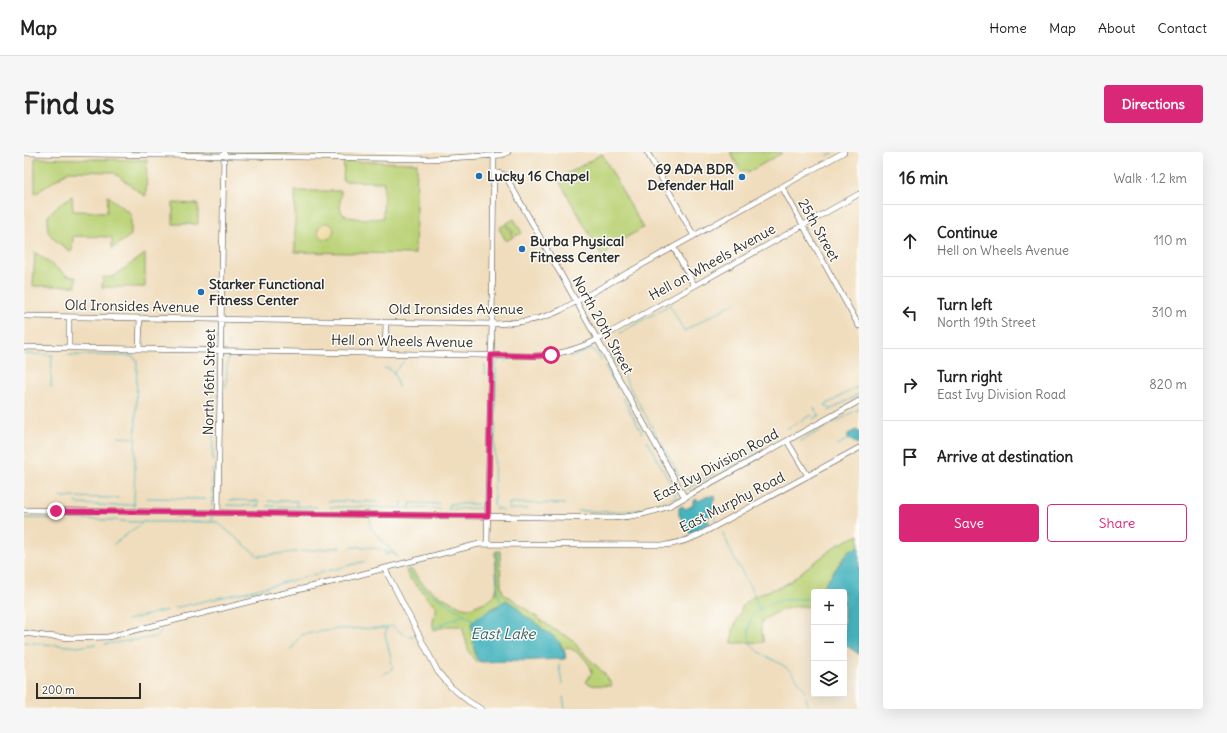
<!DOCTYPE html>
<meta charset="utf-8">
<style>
body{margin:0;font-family:Delius,sans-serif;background:#f6f6f6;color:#222}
.controls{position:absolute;right:12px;bottom:12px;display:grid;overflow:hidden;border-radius:4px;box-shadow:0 4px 16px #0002}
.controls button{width:36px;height:36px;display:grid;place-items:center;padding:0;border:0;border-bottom:1px solid #e0e0e0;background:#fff;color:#222;font:20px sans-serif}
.scale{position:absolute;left:12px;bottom:10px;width:105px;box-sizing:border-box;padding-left:4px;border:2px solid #2b2b2b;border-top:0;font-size:11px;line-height:14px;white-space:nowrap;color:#2b2b2b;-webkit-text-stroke:3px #fdfcf7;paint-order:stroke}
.stop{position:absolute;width:12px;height:12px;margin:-9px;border:3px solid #db2777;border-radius:50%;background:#fff}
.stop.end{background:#db2777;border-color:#fff;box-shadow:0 1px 4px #0008}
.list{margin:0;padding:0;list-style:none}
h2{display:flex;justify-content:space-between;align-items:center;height:52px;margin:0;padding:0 16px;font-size:17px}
h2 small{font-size:13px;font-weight:400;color:#767676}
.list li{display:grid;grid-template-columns:26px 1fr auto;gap:12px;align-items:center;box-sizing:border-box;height:72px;padding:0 16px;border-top:1px solid #e0e0e0}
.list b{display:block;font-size:15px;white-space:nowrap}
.list p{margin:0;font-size:13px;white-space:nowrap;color:#767676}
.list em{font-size:13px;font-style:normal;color:#767676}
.actions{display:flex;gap:8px;padding:12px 16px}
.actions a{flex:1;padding:9px 0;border:1px solid #db2777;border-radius:4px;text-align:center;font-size:14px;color:#db2777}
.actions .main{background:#db2777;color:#fff}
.icon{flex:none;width:22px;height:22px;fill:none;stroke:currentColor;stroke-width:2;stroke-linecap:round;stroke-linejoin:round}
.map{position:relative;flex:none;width:835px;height:557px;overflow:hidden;border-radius:4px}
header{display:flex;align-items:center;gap:24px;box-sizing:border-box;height:56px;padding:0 20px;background:#fff;border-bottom:1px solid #e0e0e0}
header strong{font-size:19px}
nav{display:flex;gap:22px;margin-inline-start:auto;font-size:14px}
.intro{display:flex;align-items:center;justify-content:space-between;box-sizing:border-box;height:96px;padding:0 24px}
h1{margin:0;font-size:28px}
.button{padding:10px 18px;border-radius:4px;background:#db2777;color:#fff;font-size:14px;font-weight:700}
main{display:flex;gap:24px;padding:0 24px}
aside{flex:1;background:#fff;border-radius:4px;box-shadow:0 4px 16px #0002}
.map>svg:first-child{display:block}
.green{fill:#bad276;stroke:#727e50}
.sand{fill:#eeda9e;stroke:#8c8264}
.water{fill:#45b4be;stroke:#387074}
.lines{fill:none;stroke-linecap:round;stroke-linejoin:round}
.stream{stroke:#45b4be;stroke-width:1}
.minor-casing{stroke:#494641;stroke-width:6}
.minor{stroke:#fff;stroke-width:5}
.route{stroke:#db2777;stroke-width:5}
.poi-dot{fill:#1f6fb2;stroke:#fdfcf7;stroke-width:1.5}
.labels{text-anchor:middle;stroke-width:3;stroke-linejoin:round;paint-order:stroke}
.poi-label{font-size:14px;font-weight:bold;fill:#2b2b2b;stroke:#fdfcf7;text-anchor:start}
.street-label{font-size:14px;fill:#2b2b2b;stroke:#fdfcf7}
.water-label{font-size:15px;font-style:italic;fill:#356266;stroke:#fdfcf7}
</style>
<header>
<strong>Map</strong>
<nav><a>Home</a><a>Map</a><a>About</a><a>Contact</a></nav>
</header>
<div class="intro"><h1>Find us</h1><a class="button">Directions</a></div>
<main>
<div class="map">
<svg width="835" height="557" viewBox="0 0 835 557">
<rect width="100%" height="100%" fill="#fdfcf7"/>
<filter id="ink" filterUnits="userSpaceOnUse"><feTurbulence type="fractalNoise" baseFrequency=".025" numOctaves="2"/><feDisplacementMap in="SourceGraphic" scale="8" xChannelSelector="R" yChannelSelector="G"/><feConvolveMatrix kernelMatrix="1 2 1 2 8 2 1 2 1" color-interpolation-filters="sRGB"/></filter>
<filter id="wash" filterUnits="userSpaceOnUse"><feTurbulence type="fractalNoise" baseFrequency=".012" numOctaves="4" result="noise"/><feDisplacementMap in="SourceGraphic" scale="16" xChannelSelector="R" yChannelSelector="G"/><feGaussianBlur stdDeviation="0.9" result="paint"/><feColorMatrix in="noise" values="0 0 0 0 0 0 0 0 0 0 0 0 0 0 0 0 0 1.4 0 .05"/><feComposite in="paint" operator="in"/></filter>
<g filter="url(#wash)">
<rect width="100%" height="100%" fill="#f0ddbd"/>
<path class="green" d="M89,0H197L195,1Z
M204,0H272L270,2H207Z
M706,0H757L758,1L723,21L721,18L717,20Z
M578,2L619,76L587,94L583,102L578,104L534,27Z
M11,6L123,8L122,43L121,44L89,20L45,19L11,42Z
M320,9L393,11L391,102L271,100V39H317C317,45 315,53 317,59C320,69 350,67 359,66L360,30L319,29Z
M48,44L49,59L83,60L84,44L107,62V83L88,97V85L49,84L48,99L47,100L31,88L24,80V64L32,55Z
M149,51L174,52V72H149Z
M490,67L498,81L491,84L483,71Z
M482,72L489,85L482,89L475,76Z
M11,100L43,124L52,125V134H9Z
M121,102V135H78L79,125H88Z
M835,383V395L825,398L800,433L798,440H790V456C772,450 753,459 738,469L737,478L740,490L708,491L709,478L720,451L729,445L749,437L757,435L767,429L780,418L815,392Z
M473,399H476L477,434L480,443L487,446L529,477L548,487L556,498L579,520L588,533L587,534L568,533L562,530L568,520C566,509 553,498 542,495L540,497L542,506L540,507L541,502L536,491L527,482L519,478L515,473L498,462L493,455L477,452L470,455L450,469C449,481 449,494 452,506L458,510L451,509L445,500L438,474H424L410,478C407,469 411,463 413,455L403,446L398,439L386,427L382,419L385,417H387L400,433L414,443L438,455L446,456L466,448L471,443L473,434L471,400Z"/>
<path class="sand" d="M294 79a8 8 0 1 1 16 0a8 8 0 1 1-16 0Z"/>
<path class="water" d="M832,278L835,280V291L833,292L824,286V282Z
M691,343L692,346L688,350L693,359L686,363L683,367L686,371L666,382L655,363V356L658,354L662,357L669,353V349L673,347L675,349L682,345Z
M835,395V502L820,492V440H798L800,433L826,398Z
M482,448L493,455L498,462L515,473L519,478L527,482L536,491L541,502L540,507L458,510L452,506C449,495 448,483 447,471C457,461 471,457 482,448Z"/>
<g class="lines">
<path class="stream" d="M804,3L809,1
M646,153L660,179L712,150
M596,181L649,151
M204,190L205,195
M585,198L660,332L665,338
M475,199V198
M0,202L29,203
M43,203L108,204L113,208L110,355
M547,205L569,197L578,209
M589,205L597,200
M475,208H484
M581,214L594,237
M360,216L366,217L370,222
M461,222V212
M27,235L28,203
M202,235L203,215L205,203
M374,235L370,220L380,209
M599,246L618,281
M790,256L795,264
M813,256L812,255L835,242
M807,257L801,253L835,234
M805,259L811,255
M789,267L796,263
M762,277L787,263L788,264
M95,285L110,286
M623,289L649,336L652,346
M777,289L835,257
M725,292L729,300
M813,293L825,287
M732,299L729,295L754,281
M701,316L699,312L724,298
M700,317L733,299
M668,335L666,330L691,317
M664,337L693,320
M36,345L94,346
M123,346L182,347
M206,348L234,349V354
M244,349H273L272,354
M304,349L359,350
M52,350L55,352L93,354L110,352
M203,353L236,354
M243,354L293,355
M188,355L190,212
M306,355H345
M386,355V351L415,352
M378,356V350
M472,356L470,353L472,214L475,207
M346,357V355L416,357
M424,357L458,356L459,331
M425,357V352H454
M472,358V356L479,358
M485,358V351L541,352
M485,358L488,357H503
M691,358L696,356
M554,359C575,359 598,362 619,357C630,354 641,349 651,345
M688,361L693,370
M0,366L39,367
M47,367L89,368L106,370H193L234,404L317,395
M346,367V375L374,406
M187,369L188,364
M699,381L710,406L731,444L734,456
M90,392L118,371
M327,395H344L354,397L373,403
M473,399L474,439L477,452
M360,403L366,401
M384,418L400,437L451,469
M150,456L238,436L342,409
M103,468L143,458
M409,476L440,463
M0,490L54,495L72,492
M81,492L126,486L133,484L138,479L137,478
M267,498L275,485L280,482L315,477L359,476L369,474C376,480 381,485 390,484
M535,513L538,532
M359,522L366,519L369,515L361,482L363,475
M781,540C779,534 776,531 773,527C770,524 768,520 765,518C755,508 730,502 726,489C716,450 763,444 790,448
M539,545L541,557
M782,545L785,557"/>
</g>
</g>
<g filter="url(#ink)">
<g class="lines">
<g class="minor-casing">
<path id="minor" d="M623,0L670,84
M0,1L405,7L478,3L484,0
M470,20L481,23L552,149L661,346
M758,35L835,174
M650,96L670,133
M0,164L468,172C493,171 515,169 537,158L820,0
M0,195L509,204C534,203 551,198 573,188L835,42
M45,196V165
M115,197L116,166
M361,201L362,170
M763,289L784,324
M0,358L588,366C608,365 626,362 645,354L835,249
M194,360L200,0
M463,392L468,171L470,3
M361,417L414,520L427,535L444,549L457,557
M0,481L21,484L48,486L84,485L252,443L316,428L369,414L455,392L642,393C654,391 665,388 675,383L835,296"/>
</g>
<use href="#minor" class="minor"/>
</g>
</g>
<g class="lines" filter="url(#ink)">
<path class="route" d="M32,359L464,364L467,203L509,204L527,203"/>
</g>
<g class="poi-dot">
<circle cx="455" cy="24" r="4"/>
<circle cx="718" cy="25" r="4"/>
<circle cx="498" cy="97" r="4"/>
<circle cx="177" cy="140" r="4"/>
</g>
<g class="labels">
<g class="poi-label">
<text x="710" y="22" text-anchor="end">69 ADA BDR<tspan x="710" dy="16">Defender Hall</tspan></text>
<text x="463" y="29">Lucky 16 Chapel</text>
<text x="506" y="94">Burba Physical<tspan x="506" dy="16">Fitness Center</tspan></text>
<text x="185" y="137">Starker Functional<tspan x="185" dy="16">Fitness Center</tspan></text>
</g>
<g class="street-label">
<text transform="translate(795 78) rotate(61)" y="5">25th Street</text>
<text transform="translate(688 110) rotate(-29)" y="5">Hell on Wheels Avenue</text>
<text transform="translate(108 154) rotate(1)" y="5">Old Ironsides Avenue</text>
<text x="432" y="162">Old Ironsides Avenue</text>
<text transform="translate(579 173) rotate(61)" y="5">North 20th Street</text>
<text transform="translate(378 189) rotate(1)" y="5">Hell on Wheels Avenue</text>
<text transform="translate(185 230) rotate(-89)" y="5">North 16th Street</text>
<text transform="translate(692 313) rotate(-28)" y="5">East Ivy Division Road</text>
<text transform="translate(708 350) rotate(-27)" y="5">East Murphy Road</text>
</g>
<g class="water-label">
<text x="479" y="487">East Lake</text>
</g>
</g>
</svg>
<div class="controls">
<button>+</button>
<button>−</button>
<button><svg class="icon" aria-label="layers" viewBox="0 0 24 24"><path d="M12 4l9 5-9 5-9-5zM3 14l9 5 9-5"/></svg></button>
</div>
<div class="scale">200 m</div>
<div class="stop" style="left:527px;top:203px"></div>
<div class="stop end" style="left:32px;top:359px"></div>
</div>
<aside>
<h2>16 min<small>Walk · 1.2 km</small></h2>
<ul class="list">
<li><svg class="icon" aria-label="ahead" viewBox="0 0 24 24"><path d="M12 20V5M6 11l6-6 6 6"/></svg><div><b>Continue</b><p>Hell on Wheels Avenue</p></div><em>110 m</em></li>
<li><svg class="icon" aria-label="left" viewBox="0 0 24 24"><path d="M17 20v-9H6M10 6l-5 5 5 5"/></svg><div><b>Turn left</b><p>North 19th Street</p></div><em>310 m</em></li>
<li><svg class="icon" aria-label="right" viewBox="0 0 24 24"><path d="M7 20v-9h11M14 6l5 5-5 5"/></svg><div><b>Turn right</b><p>East Ivy Division Road</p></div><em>820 m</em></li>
<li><svg class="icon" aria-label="arrive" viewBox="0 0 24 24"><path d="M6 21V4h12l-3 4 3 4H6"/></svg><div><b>Arrive at destination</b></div></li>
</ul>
<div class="actions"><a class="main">Save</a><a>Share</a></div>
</aside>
</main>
